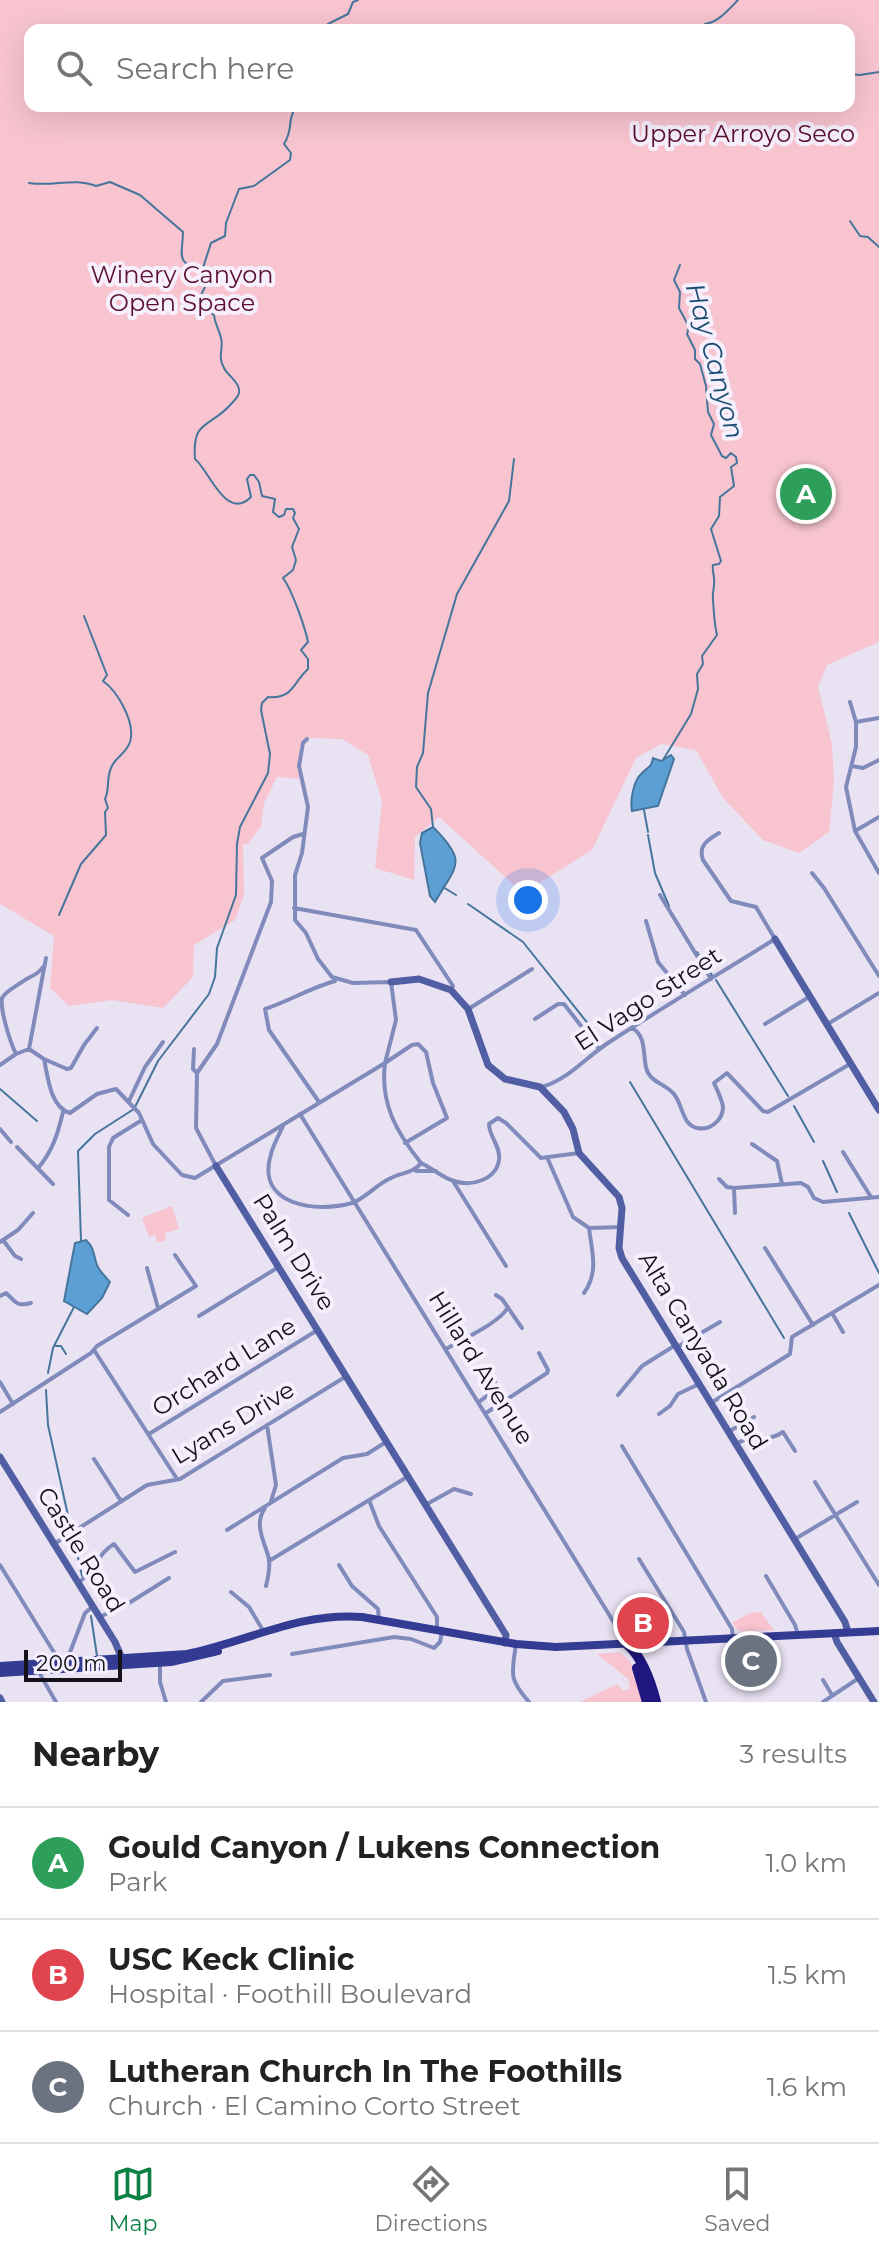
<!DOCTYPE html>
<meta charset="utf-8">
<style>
body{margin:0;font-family:Montserrat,sans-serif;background:#f6f6f6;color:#222}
.scale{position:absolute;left:24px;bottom:20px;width:98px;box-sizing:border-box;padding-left:8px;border:4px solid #141218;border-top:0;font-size:22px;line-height:28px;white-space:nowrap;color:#141218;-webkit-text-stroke:6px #f6f0fe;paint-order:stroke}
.you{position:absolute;left:528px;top:900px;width:28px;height:28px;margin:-20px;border:6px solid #fff;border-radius:50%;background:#1a73e8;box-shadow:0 0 0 12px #1a73e833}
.badge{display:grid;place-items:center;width:52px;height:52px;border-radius:50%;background:#0b8043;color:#fff;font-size:26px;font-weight:700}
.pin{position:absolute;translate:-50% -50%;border:4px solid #fff;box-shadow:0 2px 8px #0006}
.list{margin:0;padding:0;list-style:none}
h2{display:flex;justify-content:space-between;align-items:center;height:104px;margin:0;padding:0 32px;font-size:34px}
h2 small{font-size:26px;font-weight:400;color:#767676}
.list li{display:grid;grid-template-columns:52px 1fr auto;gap:24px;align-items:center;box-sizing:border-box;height:112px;padding:0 32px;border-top:2px solid #e0e0e0}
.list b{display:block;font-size:30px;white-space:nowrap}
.list p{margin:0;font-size:26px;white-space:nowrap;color:#767676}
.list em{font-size:26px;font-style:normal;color:#767676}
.icon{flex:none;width:44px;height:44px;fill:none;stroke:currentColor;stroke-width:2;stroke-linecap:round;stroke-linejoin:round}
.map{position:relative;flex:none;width:879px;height:1702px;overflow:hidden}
.search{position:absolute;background:#fff;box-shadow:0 8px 32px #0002;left:24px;right:24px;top:24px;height:88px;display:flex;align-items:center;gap:20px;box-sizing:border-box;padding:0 28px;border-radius:16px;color:#767676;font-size:30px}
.sheet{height:440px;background:#fff}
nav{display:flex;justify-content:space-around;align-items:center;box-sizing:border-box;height:112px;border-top:2px solid #e0e0e0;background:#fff;font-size:22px;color:#767676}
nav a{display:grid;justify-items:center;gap:4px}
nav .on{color:#0b8043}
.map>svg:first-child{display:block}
.green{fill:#f7c4cf;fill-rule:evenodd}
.water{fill:#5c9fd5;stroke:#46759c;stroke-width:2}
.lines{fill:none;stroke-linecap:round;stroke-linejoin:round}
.stream{stroke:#46759c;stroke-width:2}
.street{stroke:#808bbc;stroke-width:4}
.secondary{stroke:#515ea4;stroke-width:7}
.primary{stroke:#333b92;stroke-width:8}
.highway{stroke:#1f1680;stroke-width:10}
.labels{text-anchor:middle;stroke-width:8;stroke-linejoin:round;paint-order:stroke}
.park-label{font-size:24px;fill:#5b0f2c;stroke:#f6f0fe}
.street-label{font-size:24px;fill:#141218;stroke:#f6f0fe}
.water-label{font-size:26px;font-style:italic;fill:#1a4c71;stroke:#f6f0fe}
</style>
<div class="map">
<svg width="879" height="1702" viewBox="0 0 879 1702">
<rect width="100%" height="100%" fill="#e9e2f3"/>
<path class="green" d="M0,0H879V642L827,665L818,687L832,744L834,782L829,832L799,853L763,840L723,798L696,750L661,744L636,758L592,850L523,893L439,817L415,837L414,880L375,868L382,801L368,755L342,739L307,738L304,741L300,779L277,777L264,803L261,826L248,844H243L244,895L235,920L194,945L193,977L163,1008L112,1000L69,1006L50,988L54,936L0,904ZM30,30H849V106H30Z
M172,1206L179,1229L165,1233L166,1240L157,1243L155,1235L149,1237L142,1218Z
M761,1612L774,1630L739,1631L732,1623L750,1613Z
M620,1652L630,1661L643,1702H580L617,1684L623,1691L630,1689L628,1679L597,1654Z"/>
<path class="water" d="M671,755L674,759L658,806L632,811C630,801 633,781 642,773C649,766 651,768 653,758L661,761Z
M433,827C469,863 456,865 435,902L430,896L420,843L422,833Z
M86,1240C95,1249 93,1254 97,1265C99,1271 106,1277 110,1282L102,1298L87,1314L64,1301L75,1243Z"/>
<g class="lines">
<path class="stream" d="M323,30L328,24L348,14L353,2L358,0
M703,30L705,24C719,22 728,10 738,0
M849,74L860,75L879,72
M29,183C54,187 74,177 96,186L110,182L140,195L183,232C182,261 176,257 200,274
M850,221L860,236L868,237L879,247
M201,274L211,243L225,236L226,223L239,189L254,186L290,160L291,153L284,144C293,130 288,122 293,113L291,106
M663,760L691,714L698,689L697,674L703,664L702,656L717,635C714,623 714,612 713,600C712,593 715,586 714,579C714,574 712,570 713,565L719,564L721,561L711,529L719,516L720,497L734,486L731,467L737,463L736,457L731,453L726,458L722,456L711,435L714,424L708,412L706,386L700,364L695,359V350L687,334L689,327L679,308L680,292L674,280L680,265
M644,810L648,832
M433,827L431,809L416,787L417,767L423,753L428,693L457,594L509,501L514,459
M648,835L655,873L669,906
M443,887L456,895
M468,904L523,942L601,1040
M59,915L81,864L106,835L105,812L108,808L105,799C110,789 106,779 111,768C115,757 126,754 130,742C136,722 117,691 103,681L107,675L105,670L84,616
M697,952L712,975
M716,980L788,1096
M630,1082L784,1338
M0,1089L37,1121
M794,1106L814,1142
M823,1161L837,1192
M849,1213L879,1273
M81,1241L78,1151L95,1134L134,1109L158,1061L209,994L215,977L217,948L236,895L237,844L240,827L268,773L270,754L261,710L262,703L268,697C293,699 292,684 308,669V659L301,650L308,642C305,627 292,590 283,578L293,570L296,560L292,547L299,529L293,518L295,513L293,509H286L284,515L279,517L273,512L275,499L262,496L259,482L254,475H250L247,479L251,497C226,522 209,470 195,459C192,418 210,429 232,403C234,401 238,397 239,393C241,383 228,376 224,368C217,356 224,349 221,338C219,329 215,324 214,315L204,309L201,295L205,287L201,275
M56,1346H61L66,1354
M48,1373L53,1348L74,1307
M46,1390L48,1425L71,1529
M73,1535L82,1576
M91,1616L97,1656"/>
<path class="street" d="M850,702L856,722V747L846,787L855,831L879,873
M856,722L879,718
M852,766L863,768L879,760
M855,831L879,817
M812,873L824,888L879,976
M660,895L711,979
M294,908L416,930L453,986L451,990
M646,921L658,962L685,995
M470,1008L532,969
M535,1019L558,1004H564L599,1049
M765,1024L809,997
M826,1025L879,993
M632,1028C646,1035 643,1054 646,1067C649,1082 664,1083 673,1093C683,1103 681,1124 697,1128C710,1131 723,1120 723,1107C722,1099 717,1090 714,1083L727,1073L763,1111L768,1112L850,1064
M29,1049L44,1059C48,1077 50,1107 70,1113L97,1094L116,1089L139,1113L153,1144L182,1175L195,1178L385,1063L396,1020L391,982L353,983L332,977L318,959L306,933L295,920V875L302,853L308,807L299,766L303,743L307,739
M29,1049L46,958
M194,1049L193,1069L197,1073
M16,1054C10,1042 0,1010 2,998C6,991 16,986 22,982C30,976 37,976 43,967
M44,1059L67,1069L71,1068L84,1045L97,1028
M0,1065L16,1054L29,1049
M542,1087C569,1079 585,1058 608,1043C663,1007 719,974 775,939L756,907L731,901L703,860C698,846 707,840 719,833
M129,1101L145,1067L163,1042
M319,1102L269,1030L265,1009C289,1001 310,988 335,981
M300,1114L626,1642
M283,1126C279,1135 273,1145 271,1154C255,1206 317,1213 352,1203C366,1198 376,1185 389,1179C401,1172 413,1174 421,1163C432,1168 443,1178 454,1181C471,1187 496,1180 499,1160C501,1146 489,1137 489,1124L498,1118L506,1123L541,1158L579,1153
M0,1129L11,1142
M405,1143L447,1118L433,1083L426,1052L418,1044L412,1045L385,1063C380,1103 396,1132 421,1163
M752,1144L777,1161L782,1184
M17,1147L53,1184
M843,1152L871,1197
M547,1157L573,1217L589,1228L622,1227
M216,1166L196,1128L197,1073L217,1044L271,902L272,881L262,858L293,837L303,834
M39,1167C53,1150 58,1133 63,1112
M416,1171H436
M719,1179L727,1187L734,1188L801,1183L808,1187L814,1198L823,1202L879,1197
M453,1181L506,1266
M734,1188L735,1213
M128,1215L109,1200V1147L113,1138L142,1120
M3,1240L15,1256L21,1259
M0,1242L18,1230L33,1213
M765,1248L813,1325
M147,1268L158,1308
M584,1293C599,1272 592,1252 589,1228
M496,1295L502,1299L522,1328
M0,1296L6,1293C16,1302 16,1307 31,1303
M832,1313L843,1332
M199,1316L277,1268
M677,1347L720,1322
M446,1349C463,1339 501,1322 508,1307
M94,1350L177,1479
M0,1382L13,1404
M618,1395L642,1366L674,1346
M479,1402L488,1395L495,1382
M711,1403L790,1354L792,1337L879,1285
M0,1412L91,1353L97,1346L196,1286L175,1255
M486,1413L547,1373L548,1370L539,1353
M659,1414L670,1406L678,1394L699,1384
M267,1425L276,1485L271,1501
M728,1432L754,1417
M149,1434L316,1331
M736,1444C756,1432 766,1444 783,1432L795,1451
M622,1446L732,1629L734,1650L746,1684
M94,1459L121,1501
M815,1482L879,1585
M369,1500L379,1526L437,1617V1629
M427,1504L454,1489L471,1494
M265,1508C253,1525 265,1542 269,1559C270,1567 268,1578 266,1586
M227,1530L343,1458L367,1454L386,1442
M795,1539L857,1502
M54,1544L147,1485L180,1479L345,1377
M639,1559L684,1632L687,1649L706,1702
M269,1561L407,1477
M0,1565L55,1654
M339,1565L352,1586L378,1609L379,1619
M766,1576L795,1625L798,1635
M79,1582C94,1572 98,1553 114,1544L135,1572L175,1552
M231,1592L249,1607L264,1632
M99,1617L121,1608L169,1578
M516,1644C512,1674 508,1678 529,1702
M292,1654L394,1637L411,1639L434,1648L440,1642L442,1632
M67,1660L85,1613L92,1607
M160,1661V1682L166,1702
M37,1669L56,1702
M823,1680L832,1695
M201,1702L223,1681L270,1675
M823,1702L859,1678"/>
<path class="secondary" d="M775,939L879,1110
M391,982L419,979L451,990L468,1009L488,1065L505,1079L540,1087L564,1112L573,1129L579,1153L619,1197L622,1208L619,1248L622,1258L845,1622L848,1632
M216,1166L506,1635L505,1643
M0,1457L115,1642L124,1663
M834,1633L837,1642L874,1702
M0,1698L2,1702"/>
<path class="primary" d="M0,1666L187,1654C247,1642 299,1612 362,1617L516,1644L556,1647L879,1631
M0,1673L171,1662L218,1651"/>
<path class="highway" d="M627,1644C643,1658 651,1682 656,1702
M637,1668L647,1702"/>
</g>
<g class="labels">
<g class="park-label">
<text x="743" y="142">Upper Arroyo Seco</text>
<text x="182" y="283">Winery Canyon<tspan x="182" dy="28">Open Space</tspan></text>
</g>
<g class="street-label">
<text transform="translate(648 999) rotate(-33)" y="8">El Vago Street</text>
<text transform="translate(294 1252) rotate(58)" y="8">Palm Drive</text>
<text transform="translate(703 1351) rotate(59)" y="8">Alta Canyada Road</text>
<text transform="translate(224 1367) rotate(-32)" y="8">Orchard Lane</text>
<text transform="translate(481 1368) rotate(58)" y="8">Hillard Avenue</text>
<text transform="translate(233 1423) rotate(-31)" y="8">Lyans Drive</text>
<text transform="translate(81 1550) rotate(58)" y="8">Castle Road</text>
</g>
<g class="water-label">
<text transform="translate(715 361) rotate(75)" y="9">Hay Canyon</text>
</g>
</g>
</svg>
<div class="scale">200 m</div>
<div class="you"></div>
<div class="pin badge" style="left:806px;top:494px;background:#2e9e5b">A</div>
<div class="pin badge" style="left:643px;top:1623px;background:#e0444e">B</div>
<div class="pin badge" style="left:751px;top:1661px;background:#6b7280">C</div>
<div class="search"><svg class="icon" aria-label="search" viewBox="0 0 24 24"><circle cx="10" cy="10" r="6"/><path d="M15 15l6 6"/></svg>Search here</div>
</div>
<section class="sheet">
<h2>Nearby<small>3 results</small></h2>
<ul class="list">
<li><span class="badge" style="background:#2e9e5b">A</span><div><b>Gould Canyon / Lukens Connection</b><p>Park</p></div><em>1.0 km</em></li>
<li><span class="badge" style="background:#e0444e">B</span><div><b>USC Keck Clinic</b><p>Hospital · Foothill Boulevard</p></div><em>1.5 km</em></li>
<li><span class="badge" style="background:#6b7280">C</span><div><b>Lutheran Church In The Foothills</b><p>Church · El Camino Corto Street</p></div><em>1.6 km</em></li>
</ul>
</section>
<nav>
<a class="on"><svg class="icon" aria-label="map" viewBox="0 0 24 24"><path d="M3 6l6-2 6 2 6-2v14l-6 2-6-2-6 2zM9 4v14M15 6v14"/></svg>Map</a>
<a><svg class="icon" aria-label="directions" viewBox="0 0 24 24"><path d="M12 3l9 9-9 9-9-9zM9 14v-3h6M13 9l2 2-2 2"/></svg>Directions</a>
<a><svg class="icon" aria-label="saved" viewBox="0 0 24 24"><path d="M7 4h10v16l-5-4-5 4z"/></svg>Saved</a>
</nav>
